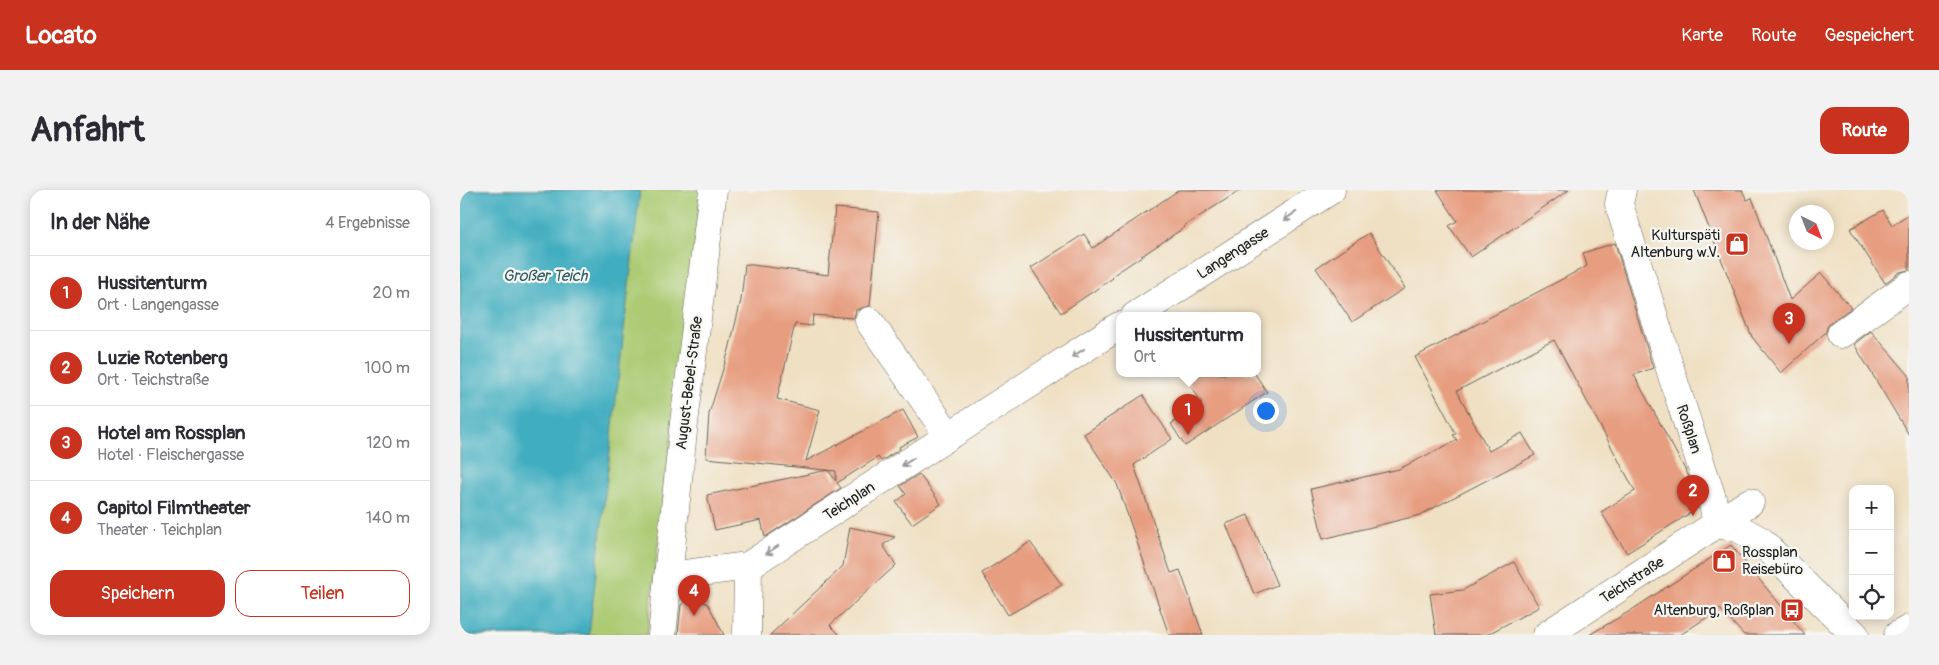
<!DOCTYPE html>
<html lang="de">
<meta charset="utf-8">
<style>
body{margin:0;font-family:Pangolin,sans-serif;background:#f2f2f3;color:#2b2b33}
.controls{position:absolute;right:15px;bottom:15px;display:grid;overflow:hidden;border-radius:10px;box-shadow:0 2px 12px #0003}
.controls button{width:45px;height:45px;display:grid;place-items:center;padding:0;border:0;border-bottom:1px solid #e1e1e2;background:#fff;color:#2b2b33;font:25px sans-serif}
.compass{position:absolute;left:1329px;top:15px;width:45px;height:45px;border-radius:50%;background:#fff;box-shadow:0 2px 12px #0003;rotate:138deg}
.you{position:absolute;left:805px;top:220px;width:18px;height:18px;margin:-12px;border:4px solid #fff;border-radius:50%;background:#1a73e8;box-shadow:0 0 0 8px #1a73e833}
.badge{display:grid;place-items:center;width:32px;height:32px;border-radius:50%;background:#c8321e;color:#fff;font-size:16px;font-weight:700}
.pin{position:absolute;translate:-50% -41px;filter:drop-shadow(0 1px 2px #0008)}
.pin::after{content:'';position:absolute;top:26px;width:18px;height:15px;background:inherit;clip-path:polygon(0 0,100% 0,50% 100%)}
.popup{position:absolute;left:656px;top:122px;width:145px;height:65px;box-sizing:border-box;display:grid;place-content:center;border-radius:10px;background:#fff;filter:drop-shadow(0 1px 4px #0005);font-size:16px;white-space:nowrap;color:#7c7c81}
.popup b{font-size:19px;color:#2b2b33}
.popup::after{content:'';position:absolute;left:50%;top:100%;margin-left:-10px;border:10px solid transparent;border-top-color:#fff}
.list{margin:0;padding:0;list-style:none}
h2{display:flex;justify-content:space-between;align-items:center;height:65px;margin:0;padding:0 20px;font-size:21px}
h2 small{font-size:16px;font-weight:400;color:#7c7c81}
.list li{display:grid;grid-template-columns:32px 1fr auto;gap:15px;align-items:center;box-sizing:border-box;height:75px;padding:0 20px;border-top:1px solid #e1e1e2}
.list b{display:block;font-size:19px;white-space:nowrap}
.list p{margin:0;font-size:16px;white-space:nowrap;color:#7c7c81}
.list em{font-size:16px;font-style:normal;color:#7c7c81}
.actions{display:flex;gap:10px;padding:15px 20px}
.actions a{flex:1;padding:11px 0;border:1px solid #c8321e;border-radius:15px;text-align:center;font-size:18px;color:#c8321e}
.actions .main{background:#c8321e;color:#fff}
.icon{flex:none;width:28px;height:28px;fill:none;stroke:currentColor;stroke-width:2;stroke-linecap:round;stroke-linejoin:round}
.map{position:relative;flex:none;width:1449px;height:445px;overflow:hidden;border-radius:15px}
header{display:flex;align-items:center;gap:30px;box-sizing:border-box;height:70px;padding:0 25px;background:#c8321e;color:#fff}
header strong{font-size:24px}
nav{display:flex;gap:28px;margin-inline-start:auto;font-size:18px}
.intro{display:flex;align-items:center;justify-content:space-between;box-sizing:border-box;height:120px;padding:0 30px}
h1{margin:0;font-size:35px}
.button{padding:12px 22px;border-radius:15px;background:#c8321e;color:#fff;font-size:18px;font-weight:700}
main{display:flex;gap:30px;padding:0 30px}
aside{flex:1;background:#fff;border-radius:15px;box-shadow:0 2px 12px #0003}
.map>svg:first-child{display:block}
.green{fill:#accb73;stroke:#647448}
.water{fill:#41adc0;stroke:#2e646e}
.building{fill:#e79d80}
.lines{fill:none;stroke-linecap:round;stroke-linejoin:round}
.minor-casing{stroke:#666156;stroke-width:29}
.minor{stroke:#fff;stroke-width:28}
.oneway{stroke:#999}
.labels{text-anchor:middle;stroke-width:4.5;stroke-linejoin:round;paint-order:stroke}
.poi-label{font-size:15px;fill:#1c1c1c;stroke:#f6f6f2;text-anchor:end}
.street-label{font-size:15px;fill:#1c1c1c;stroke:#f6f6f2}
.water-label{font-size:16px;font-style:italic;fill:#2d5d66;stroke:#f6f6f2}
</style>
<header>
<strong>Locato</strong>
<nav><a>Karte</a><a>Route</a><a>Gespeichert</a></nav>
</header>
<div class="intro"><h1>Anfahrt</h1><a class="button">Route</a></div>
<main>
<aside>
<h2>In der Nähe<small>4 Ergebnisse</small></h2>
<ul class="list">
<li><span class="badge">1</span><div><b>Hussitenturm</b><p>Ort · Langengasse</p></div><em>20 m</em></li>
<li><span class="badge">2</span><div><b>Luzie Rotenberg</b><p>Ort · Teichstraße</p></div><em>100 m</em></li>
<li><span class="badge">3</span><div><b>Hotel am Rossplan</b><p>Hotel · Fleischergasse</p></div><em>120 m</em></li>
<li><span class="badge">4</span><div><b>Capitol Filmtheater</b><p>Theater · Teichplan</p></div><em>140 m</em></li>
</ul>
<div class="actions"><a class="main">Speichern</a><a>Teilen</a></div>
</aside>
<div class="map">
<svg width="1449" height="445" viewBox="0 0 1449 445">
<rect width="100%" height="100%" fill="#f6f6f2"/>
<filter id="ink" filterUnits="userSpaceOnUse"><feTurbulence type="fractalNoise" baseFrequency=".02" numOctaves="2"/><feDisplacementMap in="SourceGraphic" scale="10" xChannelSelector="R" yChannelSelector="G"/><feConvolveMatrix kernelMatrix="1 2 1 2 8 2 1 2 1" color-interpolation-filters="sRGB"/></filter>
<filter id="wash" filterUnits="userSpaceOnUse"><feTurbulence type="fractalNoise" baseFrequency=".0096" numOctaves="4" result="noise"/><feDisplacementMap in="SourceGraphic" scale="20" xChannelSelector="R" yChannelSelector="G"/><feGaussianBlur stdDeviation="1.12" result="paint"/><feColorMatrix in="noise" values="0 0 0 0 0 0 0 0 0 0 0 0 0 0 0 0 0 1.4 0 .05"/><feComposite in="paint" operator="in"/></filter>
<g filter="url(#wash)">
<rect width="100%" height="100%" fill="#f0e0c3"/>
<path class="green" d="M0,0H241L187,445H0Z"/>
<path class="water" d="M0,0H180L129,445H0Z"/>
<g id="blocks">
<path class="building" d="M719,0H781L724,36L725,37L652,86L653,88L601,123L571,78L624,44L633,58Z
M977,0H1109L1011,67L989,36L997,31Z
M1234,0H1282L1287,10L1292,8L1330,110L1361,83L1391,118L1372,131L1367,137L1366,142L1321,183L1292,147Z
M375,18L419,22L410,116L396,120L394,128L353,125L352,136L335,134L317,209L360,220L346,271L443,220L458,247L439,257L440,259L421,271L418,267L377,293L381,298L305,347L301,330L255,340L247,305L368,280L376,291V281L246,268L249,224L269,160L281,110L285,74L368,85Z
M1423,20L1432,35L1449,24V80L1440,82L1425,93L1390,39Z
M909,43L945,98L892,132L856,78Z
M1155,53L1193,178L1174,185L1228,285L1238,318L1167,363L1141,322L1175,301L1094,150L997,201L1029,261L1062,243L1075,265L960,325L863,349L851,299L939,279L997,250L993,245L996,244L955,167L1127,76L1123,63Z
M1411,141L1449,185V245L1394,154Z
M723,184H795L807,202L725,256L711,234L742,213Z
M683,205L712,249L674,275L711,383L720,380L743,445H709L657,294L624,244Z
M459,284L481,314L452,334L436,312L446,304L440,296Z
M788,325L817,395L794,404L766,334Z
M390,337L435,347L423,355L436,375L370,435L380,445H310L383,376Z
M570,352L602,395L548,425L522,383Z
M1271,355L1345,445H1284L1260,419L1220,445H1129L1170,421Z
M1054,372L1079,417L1026,445H976L970,404L1003,400Z
M236,408L248,414L264,445H218L221,415L227,410Z"/>
</g>
</g>
<g filter="url(#ink)">
<use href="#blocks" fill-opacity="0" stroke="#666156" stroke-width="1"/>
<g class="lines">
<g class="minor-casing">
<path id="minor" d="M1162,0L1159,14L1216,198L1252,308L1257,334
M675,126L871,0
M409,131L489,246
M1381,144L1449,95
M1257,334L1278,338L1301,351L1395,445
M209,386L288,376L659,136
M202,445L223,241L253,0
M287,445L288,376
M1087,445L1290,312
M1438,445L1449,439"/>
</g>
<use href="#minor" class="minor"/>
</g>
<defs><path id="oneway-shaft" d="M-6 0H5M1.5-3L5.5 0L1.5 3" fill="none" stroke-width="1.6" stroke-linecap="round" stroke-linejoin="round" transform="scale(1.25)"/></defs>
<g class="oneway">
<use href="#oneway-shaft" transform="translate(830 26) rotate(147)"/>
<use href="#oneway-shaft" transform="translate(618 163) rotate(147)"/>
<use href="#oneway-shaft" transform="translate(448 272) rotate(147)"/>
<use href="#oneway-shaft" transform="translate(312 360) rotate(147)"/>
</g>
</g>
<defs>
<g id="shop-square" transform="scale(1.25)"><rect x="-9" y="-9" width="18" height="18" rx="4" fill="#c8321e" stroke="#f6f6f2"/><path d="M-5-2.5h2.3a2.7 3.5 0 0 1 5.4 0H5L5.5 6h-11ZM-1.5-2.5h3a1.5 2.3 0 0 0-3 0Z" fill="#fff"/></g>
<g id="bus-square" transform="scale(1.25)"><rect x="-9" y="-9" width="18" height="18" rx="4" fill="#c8321e" stroke="#f6f6f2"/><path d="M-5-6H5V4H4V6H2V4H-2V6H-4V4H-5ZM-3.5-4V0h7V-4ZM-3.5 1.2v1.5H-2V1.2ZM2 1.2v1.5H3.5V1.2Z" fill="#fff"/></g>
</defs>
<g fill-rule="evenodd">
<use href="#shop-square" x="1277" y="54"/>
<use href="#shop-square" x="1264" y="371"/>
<use href="#bus-square" x="1332" y="420"/>
</g>
<g class="labels">
<g class="poi-label">
<text x="1260" y="50">Kulturspäti<tspan x="1260" dy="17">Altenburg w.V.</tspan></text>
<text x="1282" y="367" text-anchor="start">Rossplan<tspan x="1282" dy="17">Reisebüro</tspan></text>
<text x="1314" y="425">Altenburg, Roßplan</text>
</g>
<g class="street-label">
<text transform="translate(773 63) rotate(-33)" y="5">Langengasse</text>
<text transform="translate(229 193) rotate(-83)" y="5">August-Bebel-Straße</text>
<text transform="translate(1229 239) rotate(72)" y="5">Roßplan</text>
<text transform="translate(389 311) rotate(-33)" y="5">Teichplan</text>
<text transform="translate(1172 390) rotate(-33)" y="5">Teichstraße</text>
</g>
<g class="water-label">
<text x="85" y="91">Großer Teich</text>
</g>
</g>
</svg>
<div class="controls">
<button>+</button>
<button>−</button>
<button><svg class="icon" aria-label="locate" viewBox="0 0 24 24"><circle cx="12" cy="12" r="6"/><path d="M12 2v4M12 18v4M2 12h4M18 12h4"/></svg></button>
</div>
<svg class="compass" viewBox="-18 -18 36 36"><path d="M0-13l5 13h-10z" fill="#e53935"/><path d="M0 13l5-13h-10z" fill="#7c7c81"/></svg>
<div class="you"></div>
<div class="pin badge" style="left:728px;top:245px">1</div>
<div class="popup"><b>Hussitenturm</b>Ort</div>
<div class="pin badge" style="left:1233px;top:326px">2</div>
<div class="pin badge" style="left:1329px;top:154px">3</div>
<div class="pin badge" style="left:234px;top:426px">4</div>
</div>
</main>
